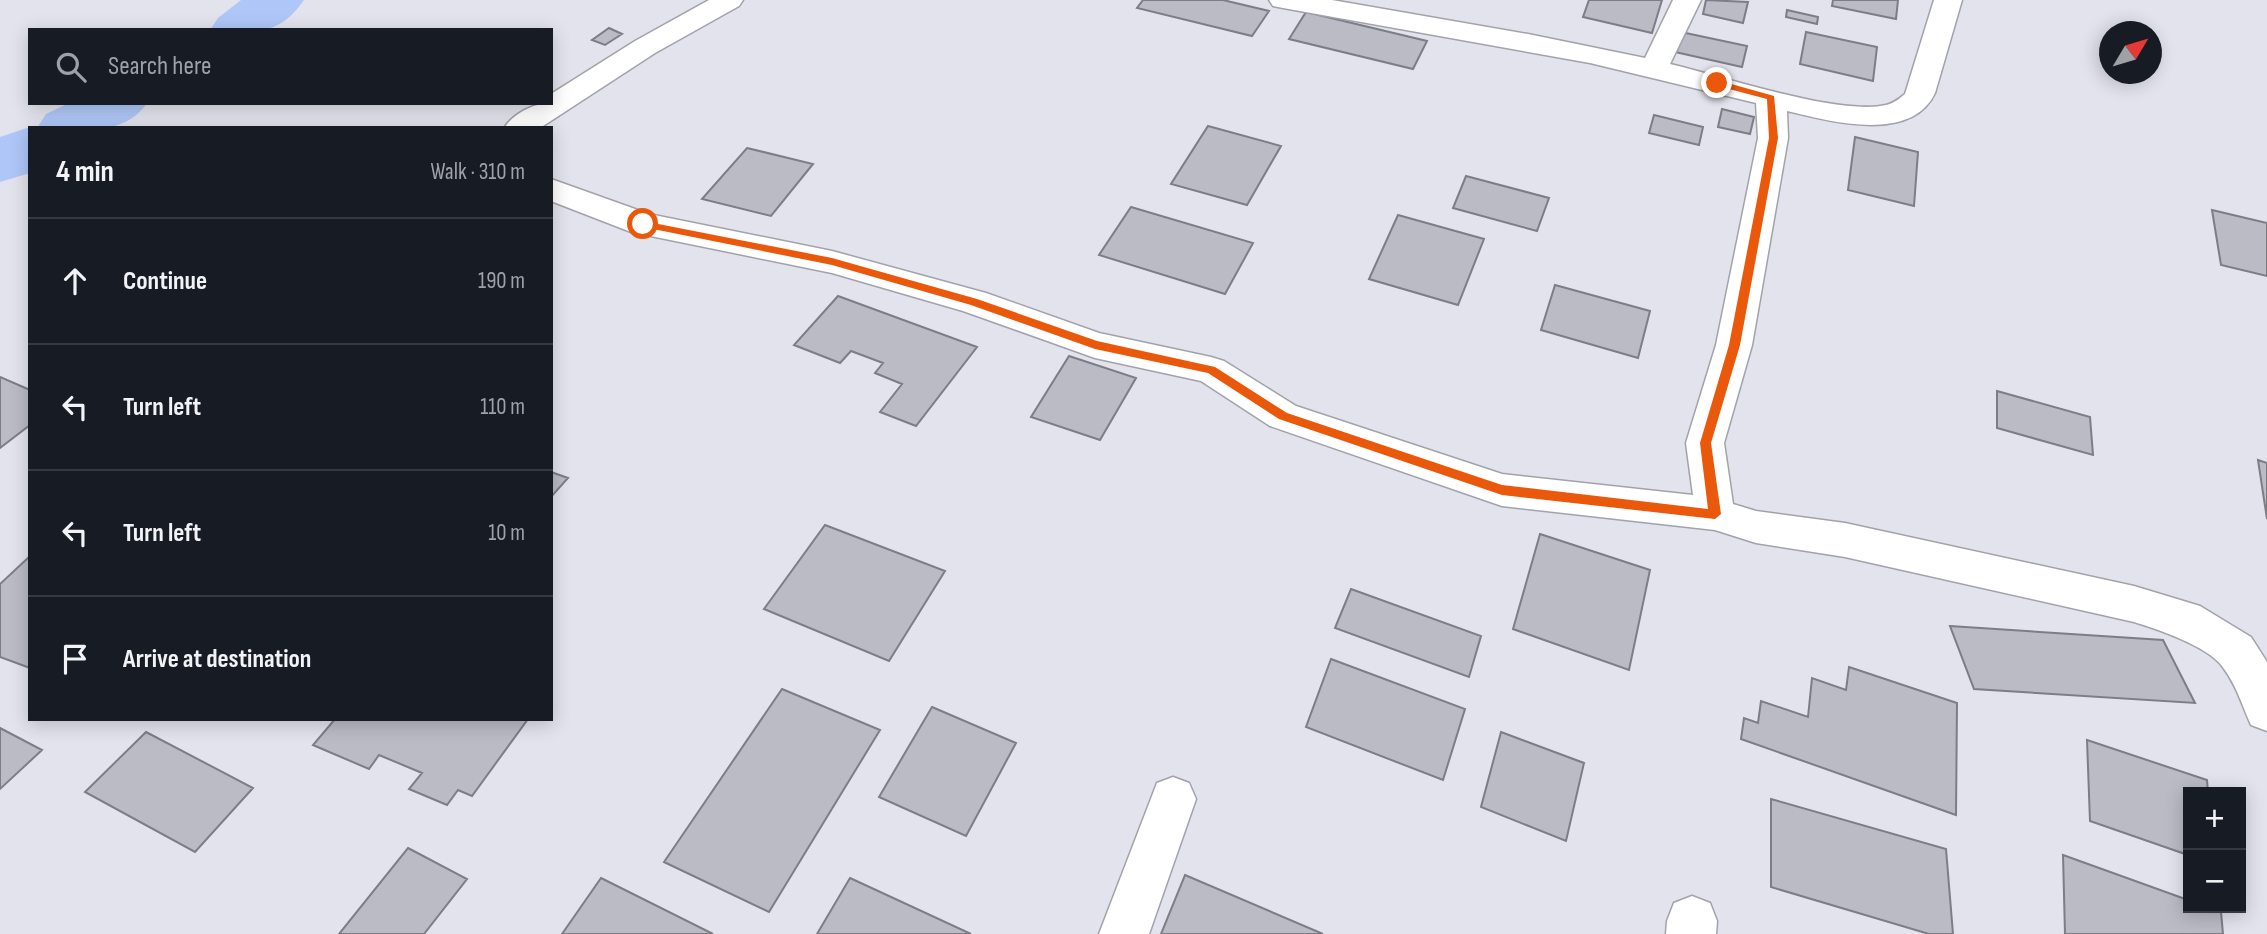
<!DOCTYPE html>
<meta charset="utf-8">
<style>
body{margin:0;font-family:"Sofia Sans Condensed",sans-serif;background:#242831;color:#f1f3f6}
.controls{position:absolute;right:21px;bottom:21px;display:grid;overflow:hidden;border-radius:0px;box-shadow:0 4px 18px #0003}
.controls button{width:63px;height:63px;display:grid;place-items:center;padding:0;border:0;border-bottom:2px solid #363941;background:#171b24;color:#f1f3f6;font:35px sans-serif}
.compass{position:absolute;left:2099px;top:21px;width:63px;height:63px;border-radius:50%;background:#171b24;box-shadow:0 4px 18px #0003;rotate:52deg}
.stop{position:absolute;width:21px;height:21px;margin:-16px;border:5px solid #ea580c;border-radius:50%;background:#fff}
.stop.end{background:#ea580c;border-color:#fff;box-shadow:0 2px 7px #0008}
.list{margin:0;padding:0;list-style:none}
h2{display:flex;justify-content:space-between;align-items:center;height:91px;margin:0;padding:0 28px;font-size:30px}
h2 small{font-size:23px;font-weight:400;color:#9ea1a6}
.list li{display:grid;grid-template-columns:46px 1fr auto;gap:21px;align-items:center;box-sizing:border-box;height:126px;padding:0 28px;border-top:2px solid #363941}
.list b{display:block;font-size:26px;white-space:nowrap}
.list em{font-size:23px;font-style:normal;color:#9ea1a6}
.icon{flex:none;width:38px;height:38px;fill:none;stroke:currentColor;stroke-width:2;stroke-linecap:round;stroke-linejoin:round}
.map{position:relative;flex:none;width:2267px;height:934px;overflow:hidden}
.search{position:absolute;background:#171b24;box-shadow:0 4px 18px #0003;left:28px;top:28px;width:525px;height:77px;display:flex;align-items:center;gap:18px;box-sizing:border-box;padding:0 24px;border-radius:0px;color:#9ea1a6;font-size:26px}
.panel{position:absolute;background:#171b24;box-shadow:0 4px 18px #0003;left:28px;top:126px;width:525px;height:595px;border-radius:0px}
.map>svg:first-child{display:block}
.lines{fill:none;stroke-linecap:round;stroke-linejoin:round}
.river{fill:#afc7f8;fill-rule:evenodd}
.building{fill:#babbc4;stroke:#7d7d86;stroke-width:2}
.minor-casing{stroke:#a2a2ab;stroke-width:3}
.minor{fill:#fff;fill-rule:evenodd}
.route{fill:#ea580c}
</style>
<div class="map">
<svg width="2267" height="934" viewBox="0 0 2267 934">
<rect width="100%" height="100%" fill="#e2e3ec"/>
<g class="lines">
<path class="river" d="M241,0H304C276,40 253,30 210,30L218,18Z
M69,103H147C123,139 76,128 37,128L46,114Z
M30,127V173L0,182V137Z"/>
</g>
<path class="building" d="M1143,0H1223L1269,11L1252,36L1137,8Z
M1589,0H1662L1652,33L1583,17Z
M1706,0L1748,2L1743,23L1703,14Z
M1833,0H1898L1896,19L1832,6Z
M1787,10L1818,17L1817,24L1786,17Z
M1306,12L1427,41L1413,69L1289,39Z
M609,28L622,34L605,45L592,40Z
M1681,32L1747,46L1742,67L1675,52Z
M1806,32L1877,47L1873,81L1800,64Z
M1722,109L1754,117L1750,134L1718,127Z
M1654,115L1703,127L1699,145L1649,133Z
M1208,126L1281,146L1247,205L1171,184Z
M1855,137L1918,152L1914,206L1848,190Z
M747,148L813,164L771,216L702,199Z
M1466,176L1549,198L1537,231L1453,208Z
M1131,207L1253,243L1225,294L1099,255Z
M2212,210L2267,223V276L2221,265Z
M1398,215L1484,239L1458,305L1369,279Z
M1555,285L1650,311L1638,358L1541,330Z
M838,296L977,347L916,426L880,412L902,384L875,373L883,363L851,351L840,363L794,345Z
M1069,356L1136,378L1100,440L1031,417Z
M0,377L30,390V425L0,448Z
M1997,391L2090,417L2093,455L1997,428Z
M2258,460L2267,463V519Z
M551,472L568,478L551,497Z
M825,525L945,571L889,661L764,609Z
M1540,534L1650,570L1629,670L1513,629Z
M30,556V668L0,657V584Z
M1351,589L1481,636L1469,677L1335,628Z
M1950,626L2163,640L2195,703L1974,689Z
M1331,659L1465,709L1443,780L1306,727Z
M1849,667L1957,703L1956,815L1741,739L1744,718L1758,723L1761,701L1808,717L1812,678L1846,690Z
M782,689L880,730L769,912L664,862Z
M932,707L1016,743L966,836L879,797Z
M335,719H528L472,796L458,790L447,805L409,789L422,773L379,755L369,769L313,745Z
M0,728L42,750L0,789Z
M146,732L253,788L195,852L85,792Z
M1501,732L1584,763L1566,841L1481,807Z
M2087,740L2207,780L2208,792H2188V855L2090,821Z
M1771,799L1946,849L1953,934H1929L1771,887Z
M408,848L467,879L424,934H339Z
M2063,855L2188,900V908H2209L2221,912L2223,934H2065Z
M1185,875L1323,934H1161Z
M601,878L713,934H562Z
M850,878L971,934H817Z"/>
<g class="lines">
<g class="minor-casing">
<path id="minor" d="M709,0H743L739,6L655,53L540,128H504C514,113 534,103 551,103V94L635,41Z
M1269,0H1332L1528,34L1645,58L1673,0H1701L1670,64C1722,76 1838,116 1886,105C1894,103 1899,99 1905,94L1934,0H1962L1935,93C1911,144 1829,121 1787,111L1788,138L1752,345L1724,443L1733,504L1756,511L1845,523L2134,586L2200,606L2251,637L2267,662V731L2251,725C2242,705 2236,684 2222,666C2207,646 2157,629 2134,622L1845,557L1756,543L1715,530L1502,506L1270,426L1201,381L1095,358L963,311L832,273L631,232L551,201V179L649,214L832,251L986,293L1099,333L1211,357L1224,361L1296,406L1502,474L1693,495L1686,443L1716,345L1758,138L1756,103L1590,63L1283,8L1273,6Z
M1173,777L1189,783L1196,799L1149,934H1099L1157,783Z
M1692,896L1710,903L1717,921L1716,934H1666L1667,921L1674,903Z"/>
</g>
<use href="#minor" class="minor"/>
</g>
<path class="route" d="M1717,80L1774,96L1778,138L1740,345L1711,443L1721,514L1715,519L1502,495L1279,419L1208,373L1095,349L971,305L832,265L643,227L639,224L643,221L832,258L977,299L1097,341L1215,367L1287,413L1502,485L1708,509L1700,443L1729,345L1769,138L1767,99L1714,85Z"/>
</svg>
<div class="controls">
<button>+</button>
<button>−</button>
</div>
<svg class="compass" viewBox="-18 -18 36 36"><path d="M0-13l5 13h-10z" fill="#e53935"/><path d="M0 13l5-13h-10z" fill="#9ea1a6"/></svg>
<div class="stop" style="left:643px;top:224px"></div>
<div class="stop end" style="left:1717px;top:83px"></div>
<div class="search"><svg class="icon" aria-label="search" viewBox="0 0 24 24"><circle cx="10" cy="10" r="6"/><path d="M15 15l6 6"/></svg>Search here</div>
<section class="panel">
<h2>4 min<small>Walk · 310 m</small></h2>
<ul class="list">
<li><svg class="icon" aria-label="ahead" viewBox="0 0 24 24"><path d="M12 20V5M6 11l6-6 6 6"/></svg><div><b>Continue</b></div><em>190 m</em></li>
<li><svg class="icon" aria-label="left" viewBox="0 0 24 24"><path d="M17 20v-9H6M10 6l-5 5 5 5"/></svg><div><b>Turn left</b></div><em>110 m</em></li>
<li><svg class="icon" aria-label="left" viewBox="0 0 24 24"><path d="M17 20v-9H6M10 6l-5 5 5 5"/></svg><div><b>Turn left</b></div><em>10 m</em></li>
<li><svg class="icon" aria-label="arrive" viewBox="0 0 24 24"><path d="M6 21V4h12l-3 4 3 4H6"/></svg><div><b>Arrive at destination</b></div></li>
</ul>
</section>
</div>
